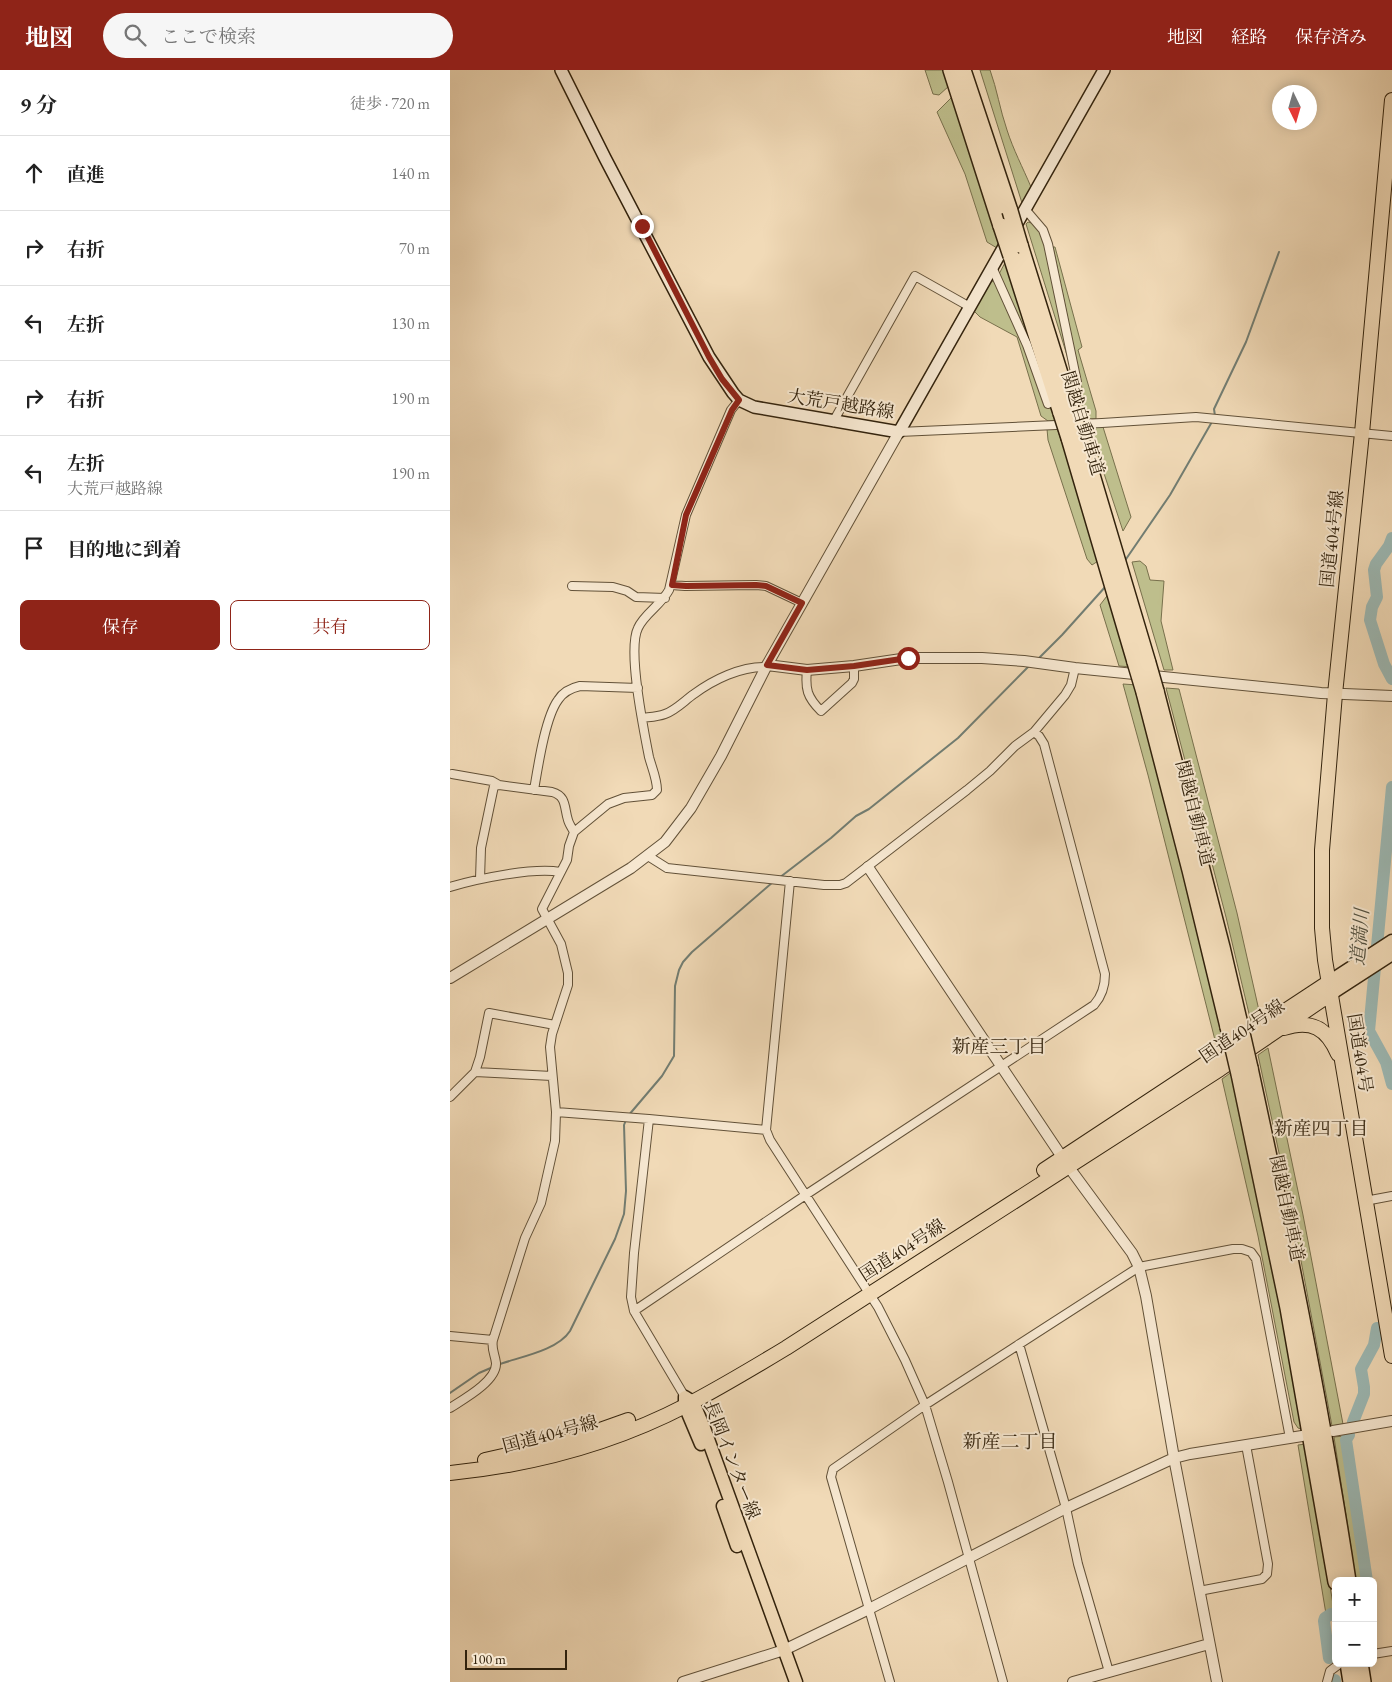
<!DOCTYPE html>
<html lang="ja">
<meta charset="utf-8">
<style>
body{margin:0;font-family:"EB Garamond","Noto Serif JP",serif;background:#f6f6f6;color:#222}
.controls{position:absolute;right:15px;bottom:15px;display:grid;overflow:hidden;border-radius:8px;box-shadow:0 2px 12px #0003}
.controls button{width:45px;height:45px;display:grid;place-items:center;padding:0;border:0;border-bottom:1px solid #e0e0e0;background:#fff;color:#222;font:25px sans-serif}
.compass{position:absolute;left:822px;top:15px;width:45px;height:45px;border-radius:50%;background:#fff;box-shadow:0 2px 12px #0003;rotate:175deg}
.scale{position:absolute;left:15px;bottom:12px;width:102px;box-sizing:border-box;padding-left:5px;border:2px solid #33230d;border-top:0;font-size:14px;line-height:18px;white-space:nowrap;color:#33230d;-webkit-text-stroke:4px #f6e7d0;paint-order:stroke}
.stop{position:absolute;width:15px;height:15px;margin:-11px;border:4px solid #8f2418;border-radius:50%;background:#fff}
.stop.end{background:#8f2418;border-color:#fff;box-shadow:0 1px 5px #0008}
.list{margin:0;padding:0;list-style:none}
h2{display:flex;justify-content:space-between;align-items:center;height:65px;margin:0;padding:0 20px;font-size:21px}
h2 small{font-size:16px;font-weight:400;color:#767676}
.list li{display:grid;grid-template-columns:32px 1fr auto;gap:15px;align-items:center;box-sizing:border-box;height:75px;padding:0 20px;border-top:1px solid #e0e0e0}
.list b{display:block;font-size:19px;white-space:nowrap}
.list p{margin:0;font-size:16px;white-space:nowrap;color:#767676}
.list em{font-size:16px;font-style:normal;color:#767676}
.actions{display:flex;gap:10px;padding:15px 20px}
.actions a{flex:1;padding:11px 0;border:1px solid #8f2418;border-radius:8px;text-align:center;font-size:18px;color:#8f2418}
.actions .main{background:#8f2418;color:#fff}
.icon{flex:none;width:28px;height:28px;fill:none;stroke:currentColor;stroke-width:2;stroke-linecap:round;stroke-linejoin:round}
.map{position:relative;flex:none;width:942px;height:1612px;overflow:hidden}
header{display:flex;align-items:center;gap:30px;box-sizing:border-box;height:70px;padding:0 25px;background:#8f2418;color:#fff}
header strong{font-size:24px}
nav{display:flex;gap:28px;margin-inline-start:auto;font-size:18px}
.search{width:350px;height:45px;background:#f6f6f6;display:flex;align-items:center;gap:12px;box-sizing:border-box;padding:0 18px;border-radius:28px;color:#767676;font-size:19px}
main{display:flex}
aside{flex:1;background:#fff}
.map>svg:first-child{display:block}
.green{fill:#bebe8c;stroke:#78704c}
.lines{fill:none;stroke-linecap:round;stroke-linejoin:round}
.stream{stroke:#727d72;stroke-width:2}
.river{stroke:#9cb9b5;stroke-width:12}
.minor-casing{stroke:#625138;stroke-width:10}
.tertiary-casing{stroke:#625138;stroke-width:12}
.secondary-casing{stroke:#33230d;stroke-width:14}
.primary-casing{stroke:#33230d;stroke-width:15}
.trunk-casing{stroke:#33230d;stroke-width:16}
.motorway-casing{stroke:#33230d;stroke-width:18}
.minor{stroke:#f6e7d0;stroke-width:8}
.tertiary{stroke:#f6e7d0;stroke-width:10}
.secondary{stroke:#f6e7d0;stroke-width:11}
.primary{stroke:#f1dab7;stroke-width:12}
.trunk{stroke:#f1dab7;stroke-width:14}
.motorway{stroke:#f1dab7;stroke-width:15}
.motorway-bridge-casing{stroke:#33230d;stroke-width:18;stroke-linecap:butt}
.motorway-bridge{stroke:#f1dab7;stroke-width:15}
.route{stroke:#8f2418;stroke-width:6}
.labels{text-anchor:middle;stroke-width:4;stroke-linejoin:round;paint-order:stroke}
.street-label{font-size:18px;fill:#33230d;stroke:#f6e7d0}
.water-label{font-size:19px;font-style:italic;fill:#52503f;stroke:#f6e7d0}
.neighbourhood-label{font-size:19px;fill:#33230d;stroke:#f6e7d0}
</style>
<header>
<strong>地図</strong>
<div class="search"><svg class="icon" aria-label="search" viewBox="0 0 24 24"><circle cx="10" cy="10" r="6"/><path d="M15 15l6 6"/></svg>ここで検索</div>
<nav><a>地図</a><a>経路</a><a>保存済み</a></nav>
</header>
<main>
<aside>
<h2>9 分<small>徒歩 · 720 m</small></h2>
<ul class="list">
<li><svg class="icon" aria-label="ahead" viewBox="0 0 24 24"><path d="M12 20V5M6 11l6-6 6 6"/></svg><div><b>直進</b></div><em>140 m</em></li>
<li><svg class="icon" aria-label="right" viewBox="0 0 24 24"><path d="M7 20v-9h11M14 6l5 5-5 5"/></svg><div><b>右折</b></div><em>70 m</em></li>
<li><svg class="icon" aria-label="left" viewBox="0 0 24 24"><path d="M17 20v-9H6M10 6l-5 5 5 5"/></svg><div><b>左折</b></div><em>130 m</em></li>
<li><svg class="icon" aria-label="right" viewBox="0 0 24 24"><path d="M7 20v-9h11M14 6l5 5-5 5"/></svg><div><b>右折</b></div><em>190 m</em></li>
<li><svg class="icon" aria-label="left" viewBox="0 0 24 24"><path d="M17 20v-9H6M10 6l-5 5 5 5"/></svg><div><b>左折</b><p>大荒戸越路線</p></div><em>190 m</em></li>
<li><svg class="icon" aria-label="arrive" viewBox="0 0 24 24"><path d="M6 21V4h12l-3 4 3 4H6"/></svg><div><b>目的地に到着</b></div></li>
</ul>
<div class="actions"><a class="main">保存</a><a>共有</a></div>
</aside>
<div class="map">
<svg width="942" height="1612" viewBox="0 0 942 1612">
<rect width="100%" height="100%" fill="#f1dab7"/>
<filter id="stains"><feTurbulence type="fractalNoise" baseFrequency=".004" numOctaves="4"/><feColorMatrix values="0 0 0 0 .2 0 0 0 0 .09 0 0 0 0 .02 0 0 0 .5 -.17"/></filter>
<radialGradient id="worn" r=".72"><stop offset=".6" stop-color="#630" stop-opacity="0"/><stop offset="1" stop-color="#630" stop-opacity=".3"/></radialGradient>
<path class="green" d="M475,0H494L499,16L489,25L483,24Z
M530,0H540C547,19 550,40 557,60C563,79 573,98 581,117L572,133Z
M505,24L552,169L547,178L537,172L515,104L487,42Z
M578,152L585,154L592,165L620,295L576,154Z
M603,177H605L632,277L628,280L646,341V349H636L629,324L632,318Z
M557,189L594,304L549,204Z
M540,210L546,213L602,333L607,350L598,351L591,346L567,267L530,247L524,241Z
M653,357L681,447L673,461L639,358Z
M607,358L651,489L642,495L637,489L598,370L597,359Z
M690,491L696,496L700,510L714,511L711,551L723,600H714L682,492Z
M660,522L682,597L669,596L650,535Z
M673,614L687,615L776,968L766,974L698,705Z
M716,618L729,619L787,843L810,945L801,952L776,847Z
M818,978L853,1145L893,1354L882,1356L843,1148L808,985Z
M783,1001L800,1080L854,1360L848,1358L844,1352L808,1166L772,1009Z
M894,1366L916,1505L915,1511H906L884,1367Z
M856,1374L884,1540L876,1544L848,1375Z"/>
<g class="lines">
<path class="stream" d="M765,346L764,339L796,272L829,182
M674,492L720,425L763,350
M588,589L612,565L656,516
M329,808L381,768L406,746L419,739L508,668L580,595
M178,1046L212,1006L224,986L225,916L229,900L233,892L242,882L323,812
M47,1295C69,1287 107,1281 120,1261L165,1169L174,1144L176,1121L174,1055L176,1050
M0,1323L29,1303L43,1297"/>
<path class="river" d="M942,468L939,476L926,494L924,500L927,527L922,537L920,550L934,594L942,609
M942,717L919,961L936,992L942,1014
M903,1352L914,1324V1317L911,1299L924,1275L927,1258
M899,1365L896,1370L917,1511
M879,1588L874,1551L875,1548L881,1544
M885,1610V1612"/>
<g class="minor-casing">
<path id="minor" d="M575,139L593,160L598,174L627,312
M542,197L577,275L598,334
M383,352L465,206L520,237
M449,362L652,353L746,347L942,366
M221,515L235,516L306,515L316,516L352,533
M122,516L163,517L177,521L186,527L215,528
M357,600C355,619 357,627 371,641L402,613L404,609V596
M192,648C199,647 207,647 215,644C226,640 234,631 244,624C263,610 291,596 316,597
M2,704L42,711L49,715
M84,720C88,697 95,648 108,630C113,622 121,618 130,616L188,618
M198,786L217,798L374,815H390L396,813L517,720L540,701L565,676L584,662L615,625L621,615L625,598
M30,809L31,778L44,716L49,715L102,722C117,726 114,738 118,750C119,754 122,758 124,762
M340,811L316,1060L320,1070L428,1237L455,1290L475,1335L498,1412L553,1612
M0,817C26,809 84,797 110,802
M25,1002L102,1006
M0,1027L25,1002L30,987L39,943L105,955
M106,1042L199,1049L184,1183L181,1227L184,1241
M199,1049L316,1060
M915,1131L942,1126
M0,1266L43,1270
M569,1274L616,1438L628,1494L659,1602
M235,1327L184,1241L357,1124L644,935C652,926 655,917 655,904L594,674L589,666L584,662
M0,1338C14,1329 47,1311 46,1293C45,1284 41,1279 43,1270L75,1168L91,1133L105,1071L106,1042L100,977L102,964L118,915V903L111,874L92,839L117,790L119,776L124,762L158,734L174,728L202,725L207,720C207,709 202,698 199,687C194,661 177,580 188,558C194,544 211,535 219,520L236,445L281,340L289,330
M749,1521L812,1509L817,1504L818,1494L796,1375
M923,1584L942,1581
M440,1612L381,1407L383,1399L475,1335L689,1197L783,1179H792L801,1182L806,1189L840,1368
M877,1612L880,1601L888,1595"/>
</g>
<g class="tertiary-casing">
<path id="tertiary" d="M317,595L357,600L404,596L458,588H532L574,591L625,598L871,623L942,626
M418,797L618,1096L682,1183L689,1197L696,1226L724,1388L767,1612
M0,908L181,798L215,772L241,738L271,686L317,595L449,362
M883,1361L942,1351
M233,1612L334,1580L419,1539L616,1438L724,1388L740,1384L852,1366
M623,1612L759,1574"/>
</g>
<g class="secondary-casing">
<path id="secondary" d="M111,0L155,88L259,287L283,323L289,330L304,337L449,362L654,0"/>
</g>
<g class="primary-casing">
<path id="primary" d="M879,912L942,871
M882,923L942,884
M235,1327L243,1332L254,1358L346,1612
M235,1328V1336L251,1374
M273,1436L287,1476"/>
</g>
<g class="trunk-casing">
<path id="trunk" d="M942,30L912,363L885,624L872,780V858L875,890L942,1286
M834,958C861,949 877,958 888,984
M594,1100L879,912
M35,1390L116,1372L178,1350
M0,1403C82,1395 164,1373 237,1335C271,1317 303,1298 336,1278L770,999L882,923"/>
</g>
<g class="motorway-casing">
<path id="motorway" d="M501,0L551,156
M513,0L560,141
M570,175L622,342
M561,186L611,343
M619,368L685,592
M631,368L698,593
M706,621L772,877L789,950
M694,622L740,800L778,957
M800,998C837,1168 872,1339 898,1511
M789,1004L838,1238L886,1512
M898,1593L901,1612
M910,1593L913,1612"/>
</g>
<use href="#minor" class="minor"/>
<use href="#tertiary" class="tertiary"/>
<use href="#secondary" class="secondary"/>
<use href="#primary" class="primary"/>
<use href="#trunk" class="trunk"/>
<use href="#motorway" class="motorway"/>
<g class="motorway-bridge-casing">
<path id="motorway-bridge" d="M560,141L570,175
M551,156L561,186
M622,342L631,368
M611,343L619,368
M685,592L694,622
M698,593L706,621
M789,950L800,998
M778,957L789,1004"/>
</g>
<use href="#motorway-bridge" class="motorway-bridge"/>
</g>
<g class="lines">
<path class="route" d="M192,156L259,287L272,309L289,330L282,340L236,445L222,515L236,516L306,515L316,516L352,533L317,595L357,600L404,596L458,588"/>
</g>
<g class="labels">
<g class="street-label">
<text transform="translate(391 334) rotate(9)" y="6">大荒戸越路線</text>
<text transform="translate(633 353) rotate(73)" y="6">関越自動車道</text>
<text transform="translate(882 469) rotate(-84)" y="6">国道404号線</text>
<text transform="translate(745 743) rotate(76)" y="6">関越自動車道</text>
<text transform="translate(792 961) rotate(-34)" y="6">国道404号線</text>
<text transform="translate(910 983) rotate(81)" y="6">国道404号</text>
<text transform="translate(837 1138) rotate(78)" y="6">関越自動車道</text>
<text transform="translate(452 1180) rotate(-33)" y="6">国道404号線</text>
<text transform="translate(100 1364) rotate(-15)" y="6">国道404号線</text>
<text transform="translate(282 1390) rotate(69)" y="6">長岡インター線</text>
</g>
<g class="water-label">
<text transform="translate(909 867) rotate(-85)" y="7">道満川</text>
</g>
<g class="neighbourhood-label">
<text x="549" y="983">新産三丁目</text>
<text x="871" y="1065">新産四丁目</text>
<text x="560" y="1378">新産二丁目</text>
</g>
</g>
<rect width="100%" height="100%" filter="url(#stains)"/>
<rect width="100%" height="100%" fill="url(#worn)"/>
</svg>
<div class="controls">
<button>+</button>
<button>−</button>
</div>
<svg class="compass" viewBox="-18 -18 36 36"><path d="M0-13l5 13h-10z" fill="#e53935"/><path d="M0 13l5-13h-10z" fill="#767676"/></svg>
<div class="scale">100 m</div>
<div class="stop" style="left:458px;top:588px"></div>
<div class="stop end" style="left:192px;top:156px"></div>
</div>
</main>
